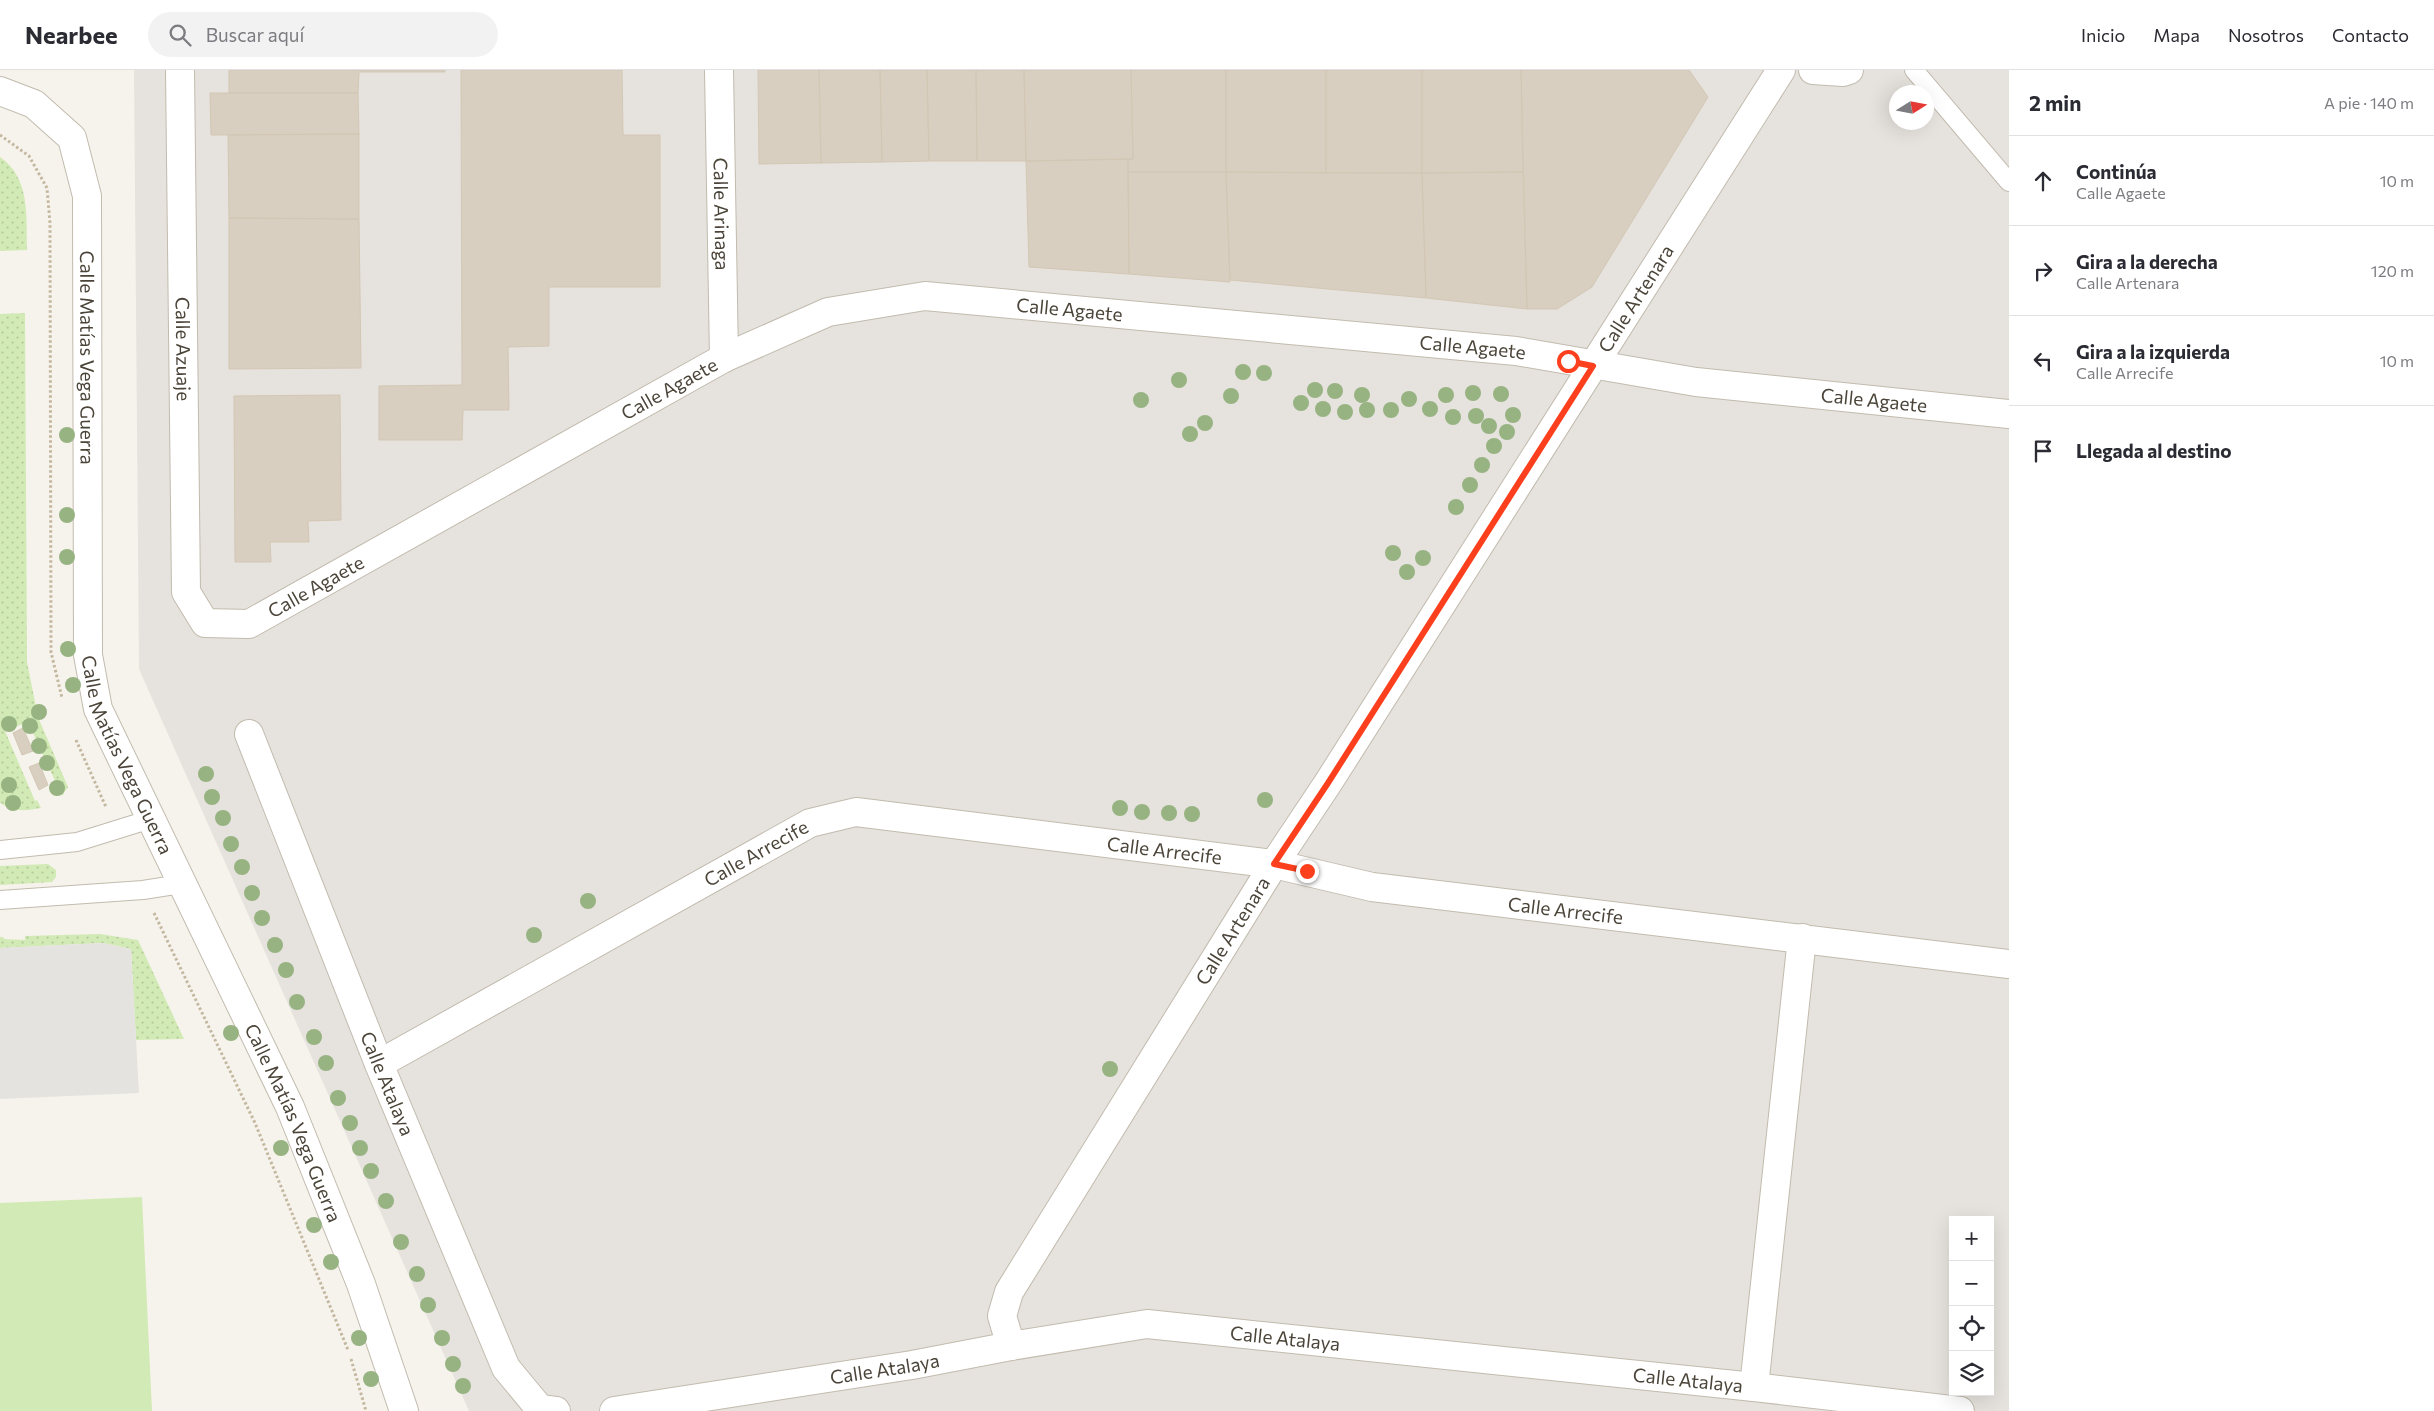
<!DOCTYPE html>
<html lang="es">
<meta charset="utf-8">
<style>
body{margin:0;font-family:Commissioner,sans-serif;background:#f2f2f3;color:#2b2b33}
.controls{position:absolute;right:15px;bottom:15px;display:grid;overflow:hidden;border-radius:0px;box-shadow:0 5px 20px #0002}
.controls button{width:45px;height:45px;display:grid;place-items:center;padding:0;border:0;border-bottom:1px solid #e1e1e2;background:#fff;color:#2b2b33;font:25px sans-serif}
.compass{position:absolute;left:1889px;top:15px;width:45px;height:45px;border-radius:50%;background:#fff;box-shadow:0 5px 20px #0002;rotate:79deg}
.stop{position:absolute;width:15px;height:15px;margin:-11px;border:4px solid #fc3f1d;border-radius:50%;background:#fff}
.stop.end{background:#fc3f1d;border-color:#fff;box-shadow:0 1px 5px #0008}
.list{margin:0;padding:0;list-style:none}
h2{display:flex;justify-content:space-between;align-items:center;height:65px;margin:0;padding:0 20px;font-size:21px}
h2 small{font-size:16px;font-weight:400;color:#7c7c81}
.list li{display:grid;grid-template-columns:32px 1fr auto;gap:15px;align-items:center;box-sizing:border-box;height:90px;padding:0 20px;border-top:1px solid #e1e1e2}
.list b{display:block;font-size:19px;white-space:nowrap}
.list p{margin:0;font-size:16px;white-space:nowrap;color:#7c7c81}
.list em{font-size:16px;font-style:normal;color:#7c7c81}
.icon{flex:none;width:28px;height:28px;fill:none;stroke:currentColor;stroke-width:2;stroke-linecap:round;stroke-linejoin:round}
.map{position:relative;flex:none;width:2009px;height:1341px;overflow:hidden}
header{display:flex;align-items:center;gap:30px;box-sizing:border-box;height:70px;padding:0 25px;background:#fff;border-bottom:1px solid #e1e1e2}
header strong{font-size:24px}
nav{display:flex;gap:28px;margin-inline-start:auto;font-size:18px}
.search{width:350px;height:45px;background:#f2f2f3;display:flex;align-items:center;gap:12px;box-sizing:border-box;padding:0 18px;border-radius:28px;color:#7c7c81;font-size:19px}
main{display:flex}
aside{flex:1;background:#fff}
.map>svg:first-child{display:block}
.industrial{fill:#e6e2dd;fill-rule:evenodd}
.garden{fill:url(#garden-dots)}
.pitch{fill:#d2eab5}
.parking{fill:#e5e3e0}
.building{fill:#d8cfc1;stroke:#d3c7b4}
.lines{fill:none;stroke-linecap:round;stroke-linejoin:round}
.lane-casing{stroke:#c2bbae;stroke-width:20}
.street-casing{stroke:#c2bbae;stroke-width:30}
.path{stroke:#c4b79f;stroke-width:3;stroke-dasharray:2.5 2.5;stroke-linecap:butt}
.lane{stroke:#fff;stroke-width:18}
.street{stroke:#fff;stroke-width:28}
.tree{fill:#97b381}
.route{stroke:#fc3f1d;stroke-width:6}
.labels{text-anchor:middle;stroke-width:5;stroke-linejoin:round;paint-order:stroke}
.street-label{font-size:19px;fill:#4b4439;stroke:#fff}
</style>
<header>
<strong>Nearbee</strong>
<div class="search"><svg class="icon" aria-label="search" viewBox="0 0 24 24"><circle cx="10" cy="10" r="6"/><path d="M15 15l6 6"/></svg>Buscar aquí</div>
<nav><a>Inicio</a><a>Mapa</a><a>Nosotros</a><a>Contacto</a></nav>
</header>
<main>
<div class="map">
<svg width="2009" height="1341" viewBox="0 0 2009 1341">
<defs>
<pattern id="garden-dots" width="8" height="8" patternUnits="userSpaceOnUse" patternTransform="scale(1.25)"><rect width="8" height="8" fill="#d2eab5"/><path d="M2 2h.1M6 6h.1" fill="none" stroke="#b6ca9c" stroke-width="1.8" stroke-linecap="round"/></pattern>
</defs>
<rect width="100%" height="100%" fill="#f6f3ec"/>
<path class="industrial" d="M134,0H2009V1341H469L139,599ZM1896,22H1926V52H1896ZM1953,1150H1990V1322H1953Z"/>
<path class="garden" d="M0,87C31,108 26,148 27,180L0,181Z
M25,243L27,592L38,647L68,717L62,726L28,652L5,661L35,731L37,730L41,738C25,741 14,742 0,733V244Z
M48,794L56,800V807L52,812L0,815V796Z
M100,864L138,870L184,969L136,970L131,879L103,873L0,878V867H3L4,869L25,870V866Z"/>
<path class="pitch" d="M142,1127L152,1341H0V1133Z"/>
<path class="parking" d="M103,873L131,879L139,1023L0,1029V878Z"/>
<path class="building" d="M229,0H445V2H359L358,23H229Z
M461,0H622L623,65H660V217H549V276L508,277L509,340H463L462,370H379V316L462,315Z
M758,0H819L821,93L759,94Z
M819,0H880L882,92L821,93Z
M880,0H927L929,91L882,92Z
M927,0H976L977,91H929Z
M976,0H1024L1026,91H977Z
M1024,0H1131L1133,89L1026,91Z
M1131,0H1226V102H1128V89H1133Z
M1226,0H1326V103L1226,102Z
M1326,0H1422V103H1326Z
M1422,0H1521L1523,102L1422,103Z
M1521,0H1689L1708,27L1592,217L1557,239H1527Z
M210,23H358L359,64L211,65Z
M359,64V149L229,148L228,65Z
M1128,89L1129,204L1029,197L1026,91Z
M1128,102H1226L1230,212L1129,204Z
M1226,102L1422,103L1426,228L1230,210Z
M1523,102L1527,239L1426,228L1422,103Z
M229,148L359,149L361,298L229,299Z
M340,325L341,450L308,451L309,472H270L271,492H235L234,326Z
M23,658L33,681L22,685L13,663Z
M39,693L48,715L39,720L29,697Z"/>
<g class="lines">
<g class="lane-casing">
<path id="lane" d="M1914,0L2009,112
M0,780L77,772L151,749
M0,830L143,820L181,814"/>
</g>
<g class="street-casing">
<g id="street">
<path id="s1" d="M180,0L186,522L205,553L249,554L724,288L828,242L925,226L1516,281L1696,312L2009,344"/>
<path id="s2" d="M719,0L724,288"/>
<path d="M1813,0L1843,2L1849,0"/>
<path id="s3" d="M0,21L34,34L72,68L87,126L88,585L98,639L290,1037L361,1214L404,1341"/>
<path id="s4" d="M249,664L379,994L506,1298L540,1339L556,1341"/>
<path id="s5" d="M379,994L810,753L856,742L1274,794L1372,817L2009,894"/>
<path id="s6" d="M1011,1276L1002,1246L1009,1222L1274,794L1328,713L1781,0"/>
<path d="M1754,1317L1802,868"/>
<path id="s7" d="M614,1341L912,1295L1011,1276L1147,1254L1754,1317L1960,1341"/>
</g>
</g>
<path class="path" d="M0,65L29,86L47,118L50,153L51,582L62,628
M76,670L106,737
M154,843L255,1053L348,1280
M351,1289L366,1341"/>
<use href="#lane" class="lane"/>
<use href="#street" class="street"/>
</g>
<g class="tree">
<circle cx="1243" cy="302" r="8"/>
<circle cx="1264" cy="303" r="8"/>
<circle cx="1179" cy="310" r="8"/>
<circle cx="1315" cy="320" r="8"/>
<circle cx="1335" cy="321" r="8"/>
<circle cx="1473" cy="323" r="8"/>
<circle cx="1501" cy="324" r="8"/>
<circle cx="1362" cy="325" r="8"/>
<circle cx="1446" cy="325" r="8"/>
<circle cx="1231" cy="326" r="8"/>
<circle cx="1409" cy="329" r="8"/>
<circle cx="1141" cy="330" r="8"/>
<circle cx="1301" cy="333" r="8"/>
<circle cx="1323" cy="339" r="8"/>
<circle cx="1430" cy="339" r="8"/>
<circle cx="1367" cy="340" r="8"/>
<circle cx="1391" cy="340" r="8"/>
<circle cx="1345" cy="342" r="8"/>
<circle cx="1513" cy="345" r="8"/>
<circle cx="1476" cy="346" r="8"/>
<circle cx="1453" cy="347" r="8"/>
<circle cx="1205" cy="353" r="8"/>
<circle cx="1489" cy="356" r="8"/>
<circle cx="1507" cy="362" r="8"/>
<circle cx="1190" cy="364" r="8"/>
<circle cx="67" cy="365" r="8"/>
<circle cx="1494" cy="376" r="8"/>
<circle cx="1482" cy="395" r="8"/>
<circle cx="1470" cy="415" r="8"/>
<circle cx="1456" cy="437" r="8"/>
<circle cx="67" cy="445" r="8"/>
<circle cx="1393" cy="483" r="8"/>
<circle cx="67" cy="487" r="8"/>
<circle cx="1423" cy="488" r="8"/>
<circle cx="1407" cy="502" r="8"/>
<circle cx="68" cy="579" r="8"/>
<circle cx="73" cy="615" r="8"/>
<circle cx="39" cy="642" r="8"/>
<circle cx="9" cy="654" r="8"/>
<circle cx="30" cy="656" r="8"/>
<circle cx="39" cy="676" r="8"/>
<circle cx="47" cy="693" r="8"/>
<circle cx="206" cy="704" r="8"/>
<circle cx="9" cy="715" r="8"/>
<circle cx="57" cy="718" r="8"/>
<circle cx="212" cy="727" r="8"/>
<circle cx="1265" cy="730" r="8"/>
<circle cx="13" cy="733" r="8"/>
<circle cx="1120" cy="738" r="8"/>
<circle cx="1142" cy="742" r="8"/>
<circle cx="1169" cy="743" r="8"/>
<circle cx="1192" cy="744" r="8"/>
<circle cx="223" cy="748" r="8"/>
<circle cx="231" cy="774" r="8"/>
<circle cx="242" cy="797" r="8"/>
<circle cx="252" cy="823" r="8"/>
<circle cx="588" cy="831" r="8"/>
<circle cx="262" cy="848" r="8"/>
<circle cx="534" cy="865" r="8"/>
<circle cx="275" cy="875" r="8"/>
<circle cx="286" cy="900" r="8"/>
<circle cx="297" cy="932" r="8"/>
<circle cx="231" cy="963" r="8"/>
<circle cx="314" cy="967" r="8"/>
<circle cx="326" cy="993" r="8"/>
<circle cx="1110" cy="999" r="8"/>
<circle cx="338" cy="1028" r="8"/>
<circle cx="350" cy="1053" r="8"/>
<circle cx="281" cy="1078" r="8"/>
<circle cx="360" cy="1078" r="8"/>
<circle cx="371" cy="1101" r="8"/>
<circle cx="386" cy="1131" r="8"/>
<circle cx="314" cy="1155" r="8"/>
<circle cx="401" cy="1172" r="8"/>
<circle cx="331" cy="1192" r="8"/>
<circle cx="417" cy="1204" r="8"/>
<circle cx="428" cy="1235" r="8"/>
<circle cx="359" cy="1268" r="8"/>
<circle cx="442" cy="1268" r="8"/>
<circle cx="453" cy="1294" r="8"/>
<circle cx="371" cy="1309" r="8"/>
<circle cx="463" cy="1316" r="8"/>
</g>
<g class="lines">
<path class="route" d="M1307,801L1274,794L1328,713L1593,296L1568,291"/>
</g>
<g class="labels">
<g class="street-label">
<text dy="7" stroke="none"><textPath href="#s2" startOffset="144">Calle Arinaga</textPath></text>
<text dy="7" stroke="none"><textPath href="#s6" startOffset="1231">Calle Artenara</textPath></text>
<text dy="7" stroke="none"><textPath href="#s1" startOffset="1504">Calle Agaete</textPath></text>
<text dy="7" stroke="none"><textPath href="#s1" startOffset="1909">Calle Agaete</textPath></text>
<text dy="7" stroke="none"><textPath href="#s1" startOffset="279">Calle Azuaje</textPath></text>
<text dy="7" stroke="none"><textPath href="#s3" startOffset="309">Calle Matías Vega Guerra</textPath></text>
<text dy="7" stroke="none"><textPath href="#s1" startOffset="1084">Calle Agaete</textPath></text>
<text dy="7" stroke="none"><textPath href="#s1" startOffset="2314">Calle Agaete</textPath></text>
<text dy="7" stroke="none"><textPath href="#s1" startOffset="679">Calle Agaete</textPath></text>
<text dy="7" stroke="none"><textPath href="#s3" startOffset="714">Calle Matías Vega Guerra</textPath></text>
<text dy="7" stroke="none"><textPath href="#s5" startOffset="852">Calle Arrecife</textPath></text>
<text dy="7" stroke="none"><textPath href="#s5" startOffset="432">Calle Arrecife</textPath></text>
<text dy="7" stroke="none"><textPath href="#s5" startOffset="1258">Calle Arrecife</textPath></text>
<text dy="7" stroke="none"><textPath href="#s6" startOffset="481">Calle Artenara</textPath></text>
<text dy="7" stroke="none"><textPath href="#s4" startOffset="376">Calle Atalaya</textPath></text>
<text dy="7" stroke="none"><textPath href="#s3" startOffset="1119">Calle Matías Vega Guerra</textPath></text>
<text dy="7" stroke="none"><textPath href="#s7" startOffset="679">Calle Atalaya</textPath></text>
<text dy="7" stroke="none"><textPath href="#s7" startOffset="274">Calle Atalaya</textPath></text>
<text dy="7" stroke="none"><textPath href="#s7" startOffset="1084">Calle Atalaya</textPath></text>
</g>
</g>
</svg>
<div class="controls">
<button>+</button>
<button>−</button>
<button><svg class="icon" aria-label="locate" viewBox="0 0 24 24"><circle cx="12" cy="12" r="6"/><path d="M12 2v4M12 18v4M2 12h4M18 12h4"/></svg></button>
<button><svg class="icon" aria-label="layers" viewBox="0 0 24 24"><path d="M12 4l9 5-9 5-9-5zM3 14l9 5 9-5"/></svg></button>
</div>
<svg class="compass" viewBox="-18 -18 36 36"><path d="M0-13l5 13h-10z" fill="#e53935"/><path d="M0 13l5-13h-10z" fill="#7c7c81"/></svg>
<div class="stop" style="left:1568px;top:291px"></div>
<div class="stop end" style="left:1307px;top:801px"></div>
</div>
<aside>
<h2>2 min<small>A pie · 140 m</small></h2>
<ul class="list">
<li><svg class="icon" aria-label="ahead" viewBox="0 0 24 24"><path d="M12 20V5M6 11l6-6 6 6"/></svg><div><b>Continúa</b><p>Calle Agaete</p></div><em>10 m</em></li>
<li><svg class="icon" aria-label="right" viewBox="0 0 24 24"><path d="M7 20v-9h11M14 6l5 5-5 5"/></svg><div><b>Gira a la derecha</b><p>Calle Artenara</p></div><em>120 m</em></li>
<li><svg class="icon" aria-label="left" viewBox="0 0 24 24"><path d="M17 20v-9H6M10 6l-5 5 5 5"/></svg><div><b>Gira a la izquierda</b><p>Calle Arrecife</p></div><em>10 m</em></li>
<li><svg class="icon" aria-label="arrive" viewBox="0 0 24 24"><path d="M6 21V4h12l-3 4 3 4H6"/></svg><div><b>Llegada al destino</b></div></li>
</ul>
</aside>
</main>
